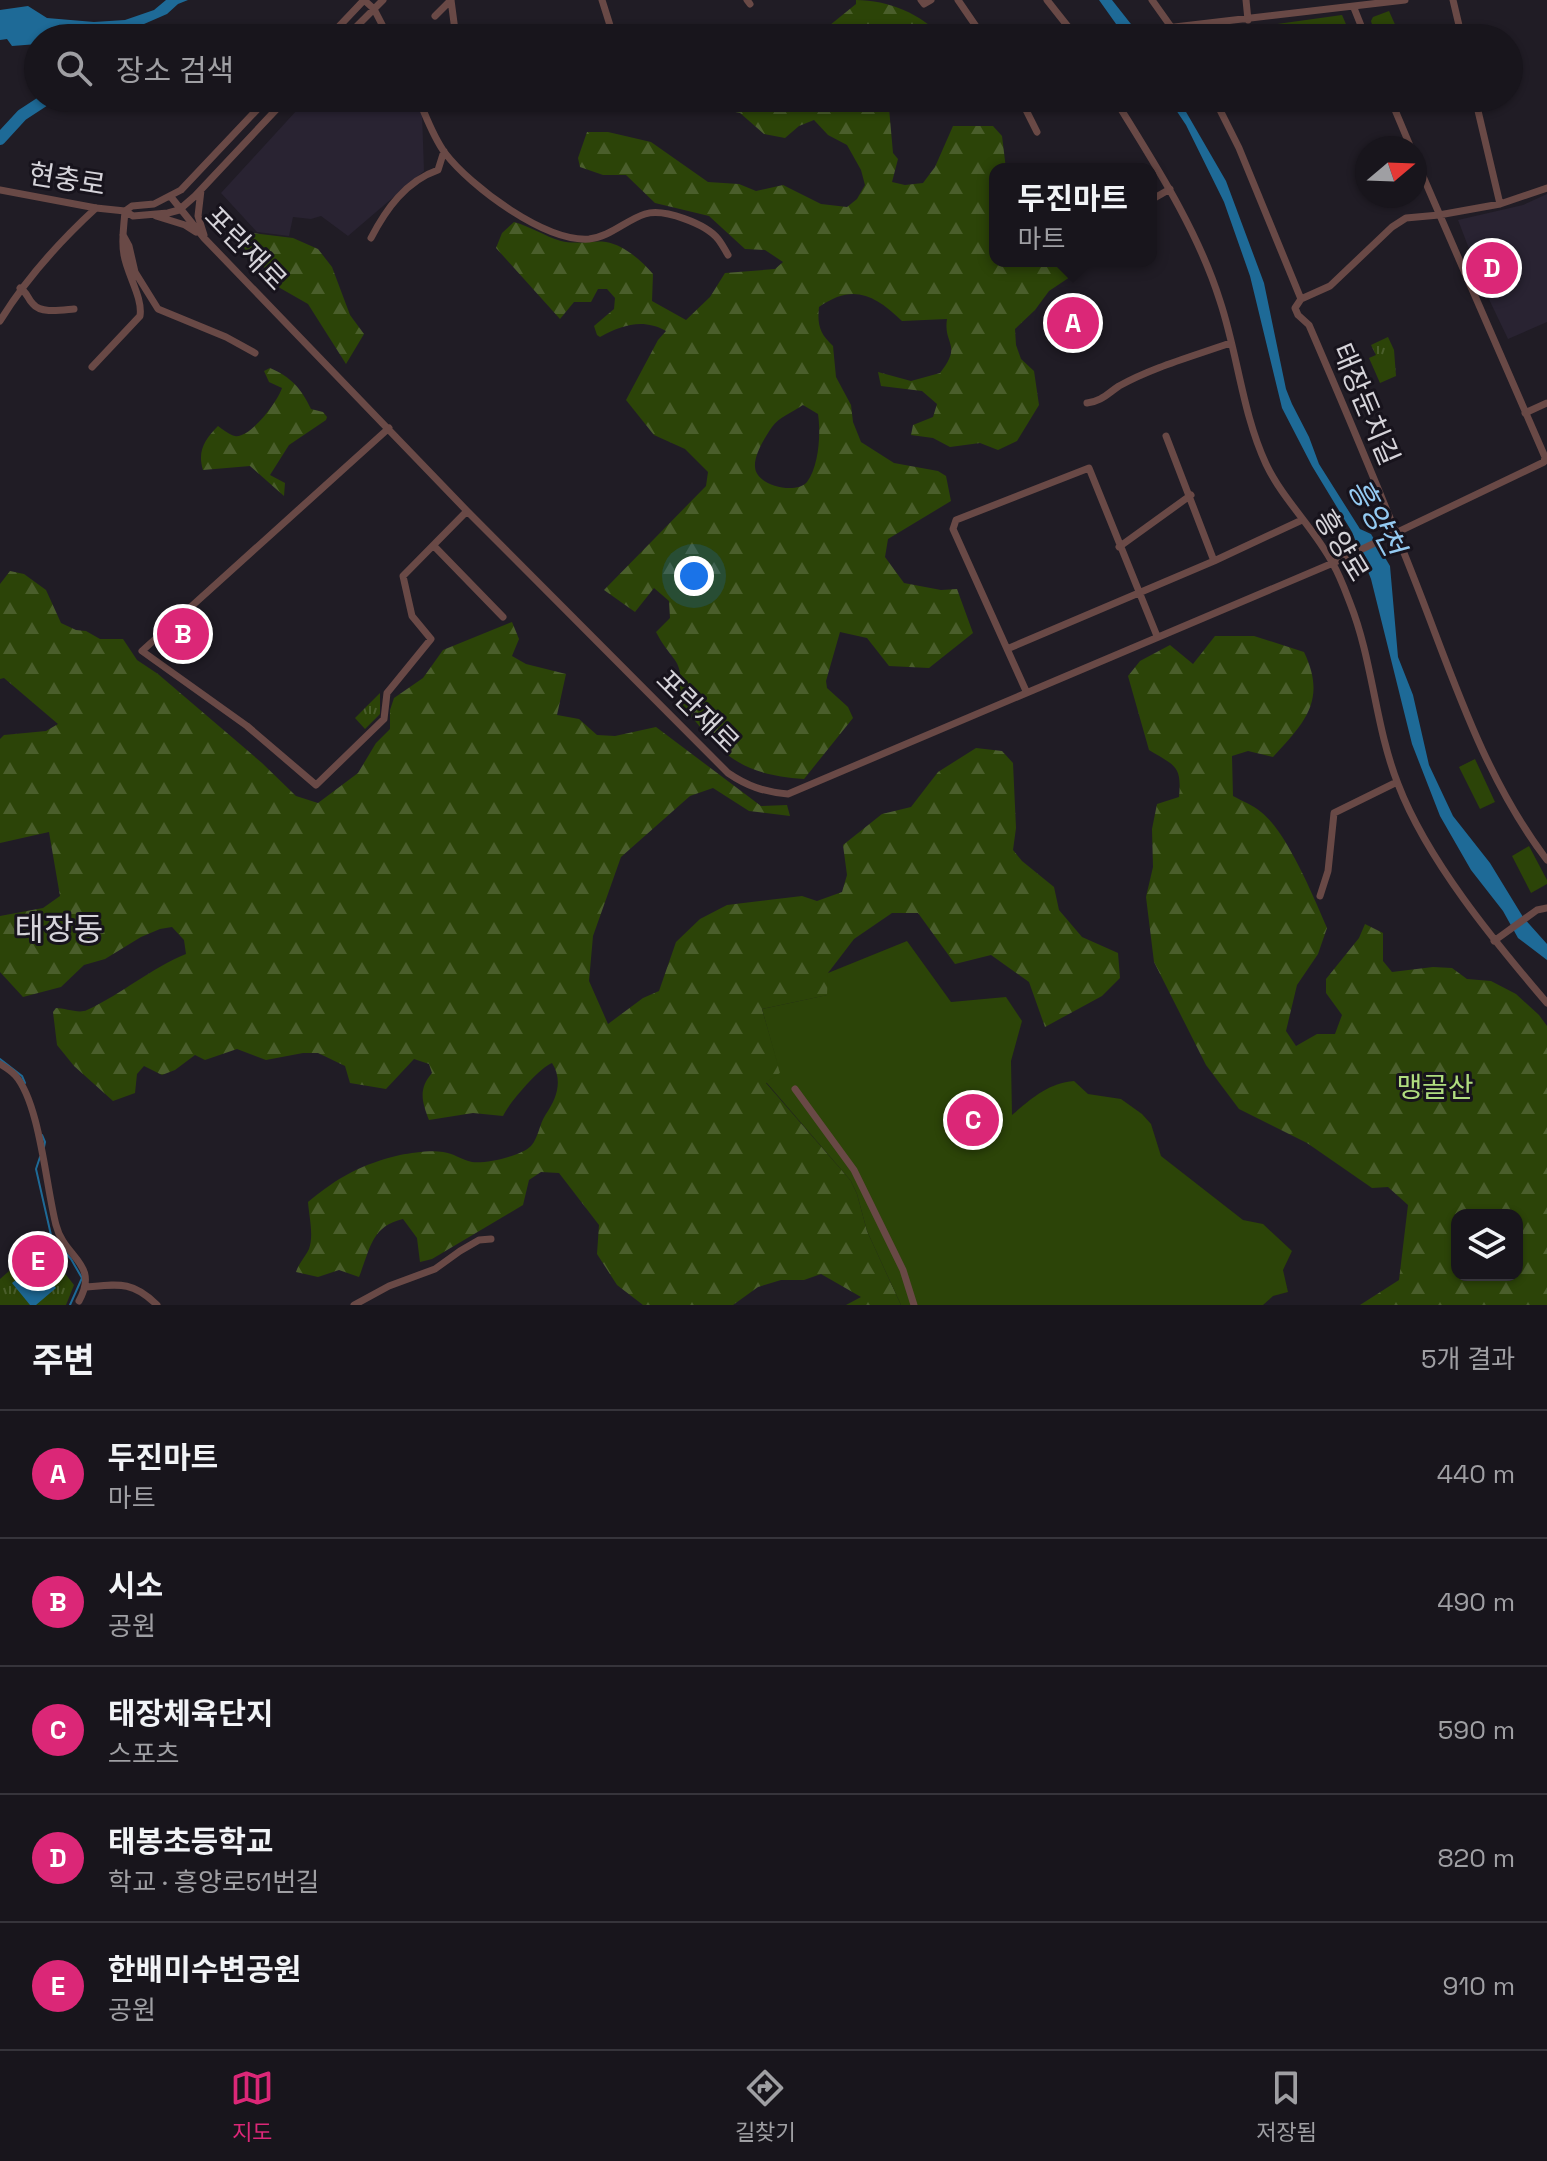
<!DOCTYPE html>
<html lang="ko">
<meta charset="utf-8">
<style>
body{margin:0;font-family:"Space Grotesk","Noto Sans KR",sans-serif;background:#252229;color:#f1f3f6}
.controls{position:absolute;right:24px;bottom:24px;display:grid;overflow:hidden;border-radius:16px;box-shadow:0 2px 6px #0004}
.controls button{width:72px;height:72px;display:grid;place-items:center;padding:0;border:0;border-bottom:2px solid #36343b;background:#18151c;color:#f1f3f6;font:40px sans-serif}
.compass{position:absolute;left:1355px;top:136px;width:72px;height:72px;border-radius:50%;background:#18151c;box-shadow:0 2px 6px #0004;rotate:71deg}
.you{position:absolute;left:694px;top:576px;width:28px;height:28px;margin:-20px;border:6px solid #fff;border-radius:50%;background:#1a73e8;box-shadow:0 0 0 12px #1a73e833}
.badge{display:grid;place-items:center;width:52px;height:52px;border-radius:50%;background:#db2777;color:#fff;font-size:26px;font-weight:700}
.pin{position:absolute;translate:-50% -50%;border:4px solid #fff;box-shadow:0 2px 8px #0006}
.popup{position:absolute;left:989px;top:163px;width:168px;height:104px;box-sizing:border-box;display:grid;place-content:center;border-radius:16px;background:#18151c;filter:drop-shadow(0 2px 6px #0005);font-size:26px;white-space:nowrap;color:#9f9fa3}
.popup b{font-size:30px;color:#f1f3f6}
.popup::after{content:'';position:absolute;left:50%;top:100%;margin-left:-16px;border:16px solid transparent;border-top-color:#18151c}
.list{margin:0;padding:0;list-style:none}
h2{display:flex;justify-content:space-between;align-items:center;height:104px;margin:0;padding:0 32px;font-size:34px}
h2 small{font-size:26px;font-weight:400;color:#9f9fa3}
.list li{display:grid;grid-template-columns:52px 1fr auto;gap:24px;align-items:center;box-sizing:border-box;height:128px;padding:0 32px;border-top:2px solid #36343b}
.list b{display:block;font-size:30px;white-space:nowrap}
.list p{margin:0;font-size:26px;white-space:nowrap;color:#9f9fa3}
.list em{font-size:26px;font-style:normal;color:#9f9fa3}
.icon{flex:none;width:44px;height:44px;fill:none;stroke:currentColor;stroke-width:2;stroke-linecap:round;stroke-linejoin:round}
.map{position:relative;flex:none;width:1547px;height:1305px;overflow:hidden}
.search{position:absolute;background:#18151c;box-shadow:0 2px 6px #0004;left:24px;right:24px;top:24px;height:88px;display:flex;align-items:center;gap:20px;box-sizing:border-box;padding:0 28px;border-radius:44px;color:#9f9fa3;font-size:30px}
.sheet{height:744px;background:#18151c}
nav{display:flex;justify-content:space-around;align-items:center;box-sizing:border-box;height:112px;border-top:2px solid #36343b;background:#18151c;font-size:22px;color:#9f9fa3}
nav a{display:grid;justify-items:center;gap:4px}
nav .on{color:#db2777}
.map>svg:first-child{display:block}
.built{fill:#292332}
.grass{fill:url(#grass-tufts)}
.forest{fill:url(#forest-firs);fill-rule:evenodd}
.garden{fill:#2c4408}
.water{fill:#1e6a97}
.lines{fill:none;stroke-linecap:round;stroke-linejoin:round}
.stream{stroke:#1e6a97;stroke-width:2}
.river{stroke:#1e6a97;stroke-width:12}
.minor{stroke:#694946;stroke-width:7}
.labels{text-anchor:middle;stroke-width:6;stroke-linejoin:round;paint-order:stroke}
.street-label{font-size:28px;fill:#d5d3d9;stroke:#17131c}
.park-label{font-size:28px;fill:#b0dd7f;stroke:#17131c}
.water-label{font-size:30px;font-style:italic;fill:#94caf1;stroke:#17131c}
.quarter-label{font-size:32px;fill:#d5d3d9;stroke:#17131c}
</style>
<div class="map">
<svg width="1547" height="1305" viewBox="0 0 1547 1305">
<defs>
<pattern id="grass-tufts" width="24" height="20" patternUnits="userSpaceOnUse" patternTransform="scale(2)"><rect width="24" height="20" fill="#2c4408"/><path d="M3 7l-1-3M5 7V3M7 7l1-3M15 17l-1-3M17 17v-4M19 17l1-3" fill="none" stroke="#4a5e2b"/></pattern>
<pattern id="forest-firs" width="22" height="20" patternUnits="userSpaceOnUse" patternTransform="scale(2)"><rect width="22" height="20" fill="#2c4408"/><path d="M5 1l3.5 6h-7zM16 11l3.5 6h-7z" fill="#4a5e2b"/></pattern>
</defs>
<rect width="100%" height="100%" fill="#201c25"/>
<path class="built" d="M308,98H415L422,113L424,171L348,236L321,216L311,219L293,217L289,236L257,232L221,193Z
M1547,194V322L1508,339L1486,293L1458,220L1523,205Z"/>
<path class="grass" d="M1389,11L1401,38H1376L1371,21L1373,17Z
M1342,15L1352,38H1333L1328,29L1309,38H1296L1294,35L1272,38L1270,25Z
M1388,337L1394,350L1396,376L1380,383L1369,358L1376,355L1371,345Z
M380,693V714L365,729L355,718Z
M41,1243L74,1285L66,1305H0V1279Z"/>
<path class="forest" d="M856,0C888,0 922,14 943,38H814L856,4Z
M716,98H768L774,103L791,98H879L889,108L893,153L898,159L892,182L905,185L923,183L935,167L953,126H993L1002,136L1006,169H995V261H1081L1073,275L1049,291L1035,310L1015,329L1016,345L1021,359L1034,371L1039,405L1017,441L998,450L980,443L950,447L933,438L911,435L913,425L933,417L937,404L922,391L881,386L878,372L911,381L940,373C963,344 943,345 947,319L902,321C875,295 853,283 819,307C817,325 820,334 833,346L836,377L851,405L853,422L861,442L894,463L938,471L946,476L951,501L888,539L885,557L904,583L941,590L957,589L973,633L929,668L889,666L867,638L840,632L826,681L827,688L848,707L853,718L804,779C734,774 721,752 678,700C686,657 673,665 656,632L670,618L669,601L654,588L635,612L604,590L706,486L708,472L685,449L654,435L626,400L658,340L666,331C643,318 622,325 600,337L597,335L594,326L614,309L615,298L607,289H598L591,302H574L560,319L496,248L502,233L514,222C532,227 544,236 561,241C576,245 591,240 606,242C624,245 642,261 653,274L652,301L686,320L710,297L725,273L775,269L783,262L765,250L745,249L709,216L655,203L626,175H603L580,167L578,158L587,132H608L651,142L708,182L739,184L756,191L783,185L821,204L847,207L857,199L865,185L861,170L847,145L828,135L814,120L799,126L785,138L764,134L740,113L721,109ZM803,405L818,414C821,433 819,466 807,482C796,495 756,486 755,467C754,455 765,437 772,427C779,417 793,412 803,405Z
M253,233L293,238L318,249L332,267L350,315L364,334L346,364L308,304L280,288L260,262L248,256L242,243Z
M270,368C291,377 301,388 311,409L323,412L327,417L326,420L289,445L270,475L285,483L284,496L250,466L203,470C197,451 205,439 218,426C222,429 230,435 235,436C250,439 278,401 282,388L269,382L264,371Z
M10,571L24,574L46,590L61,623L76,630L86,631L100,639H123L137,660L158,674L262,763L296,796L318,803L358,773L376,743L390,729V710L394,698L423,678L443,650L512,622L519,639L512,656L526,664L566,674L557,715L579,719L597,735L615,736L656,727L761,806L787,805L790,816L749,811L713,788L690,796L621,857L593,936L589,981L608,1024L643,998L659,991L676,942L700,919L727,905L802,896L817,901L842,892L847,875L843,845L882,814L911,807L938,772L976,748L1002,751L1013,763L1016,828L1013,850L1022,861L1054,887L1059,910L1082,937L1118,953L1120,978L1102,996L1045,1027L1029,982L991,955L955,964L918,913H892L854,939L828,973V995L762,1009L781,1074L766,1083L851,1181L857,1194L867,1231L901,1305H846L861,1297L821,1274L804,1280H781L758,1287L733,1305H643L617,1285L597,1254L599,1225L559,1173L541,1172L529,1180L523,1205L432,1259L420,1262L417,1238L403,1219C371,1226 370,1250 359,1277L339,1270L318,1277L296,1272C299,1263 305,1257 309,1249C314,1235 309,1216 308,1202C338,1177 362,1164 400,1155C413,1153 430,1150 443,1152C453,1153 462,1160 472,1162C486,1164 521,1156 531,1146C539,1137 539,1124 546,1114C557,1098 563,1080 552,1063C539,1068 509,1103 503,1116L473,1113L429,1120C422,1102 418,1089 432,1073L429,1064L414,1059L386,1089L350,1083L345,1066L318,1053H303L266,1060L237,1049L205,1060L195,1055L175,1070L162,1075L144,1066L137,1074L135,1093L113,1101L74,1066L57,1045L53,1012L56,1008C65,1008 79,1014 87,1010C122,994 151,968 186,954L184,940L172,927L160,929L141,937L105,959L84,965L61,987L23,997L0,972V916L43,908L60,896L49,832L0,843V739L4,735L46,731L58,724L4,678L0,679V584Z
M1215,636H1254L1304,652C1327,700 1305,722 1273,757L1248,751L1232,756L1233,796C1242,801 1253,805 1261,812C1287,832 1314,898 1327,928L1318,954L1297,985L1286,1031L1296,1046L1317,1034H1335L1342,1015L1326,993V979L1359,938L1365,924L1383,933V961L1392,972L1433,967L1452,968L1467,979L1491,981L1516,994L1539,1015L1547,1026V1305H1360L1399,1280L1408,1205L1388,1187L1372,1188L1307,1143L1239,1109L1206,1065L1154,962L1146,897L1153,867L1152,829L1157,804L1179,797C1182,765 1175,766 1149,750L1128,676L1140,661L1170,645L1193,664ZM1517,1215V1275H1457V1215Z"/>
<path class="garden" d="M1475,759L1495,802L1480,809L1459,767Z
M1529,846L1547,880V884L1531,893L1512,856Z
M907,941L951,1002L1006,997L1022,1021L1011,1061L1012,1115C1031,1099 1048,1083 1074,1081L1088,1094L1121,1099L1142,1114L1151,1124L1161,1156L1243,1220L1263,1224L1292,1251L1283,1270L1288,1292L1273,1296L1263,1305H901L867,1231L857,1194L851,1181L766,1082L780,1073L762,1009L827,995L828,973Z"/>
<path class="water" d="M166,0H188L178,4L167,14L112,38H38V44L12,46L7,39L0,40V10L28,6L47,18L94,22L125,20L154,10Z
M1099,0H1112L1142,38H1126Z
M1168,98H1178L1226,181L1264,283L1286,389L1292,404L1309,437L1319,464L1360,529L1371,534L1390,566L1398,657L1413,695L1429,765L1453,816L1490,863L1523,917L1547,944V960L1518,938L1503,911L1471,870L1440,816L1412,744L1371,579L1352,532L1312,466L1282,408L1250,276L1224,202L1186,125Z
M36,1264L56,1288L36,1305H30L12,1283Z"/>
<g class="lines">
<path class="stream" d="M0,1059L22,1076L25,1083
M42,1135L45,1142L44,1147
M40,1157L36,1169L51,1235L71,1259L82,1278L70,1305"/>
<path class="river" d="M0,139L22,115L48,98"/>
<path class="minor" d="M364,0L374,9L389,38
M451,0L456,38
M602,0L614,38
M747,0L750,4
M921,0L924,4L931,0
M958,0L984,38
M1047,0L1077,38
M1152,0L1179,38
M1246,0L1248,20
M1453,0L1462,38
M1354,8L1366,38
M435,16L451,0
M328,38L364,0
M345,38L383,0
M1081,38L1405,0
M418,98C426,116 433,137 445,153C471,187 545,242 589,239C610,237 626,220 645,214C664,208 706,224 718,239C722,244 725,250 728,255
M1020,98L1037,132
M1114,98C1154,163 1197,228 1220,301C1238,355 1242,412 1266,464C1283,500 1315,529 1333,564C1340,576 1345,590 1350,603C1373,661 1375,726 1398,784C1427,860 1494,941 1547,1003
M1214,98L1239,148L1301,299
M1390,98L1411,148
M1475,98L1500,204
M0,190L96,208L125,211L133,216L168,213L179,210L195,196L287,98
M201,190L198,216L204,235
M171,197L204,238L467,511L728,773C747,786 764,792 788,794L1333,563L1544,462L1545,457L1415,158
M1151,200L1170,189
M125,211L132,206L154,204L181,190L268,98
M156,216L185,225L196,232
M123,235L129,246L135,272L158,309L226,337L255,353
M371,238C386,209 406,181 438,170L444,151
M20,288C28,293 27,298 33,304C41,314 62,310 74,309
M1301,299L1295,308L1298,315L1309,325C1347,413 1384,501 1419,591C1455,684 1486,780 1547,860
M1301,299L1330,286L1392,227L1406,218L1439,215L1500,204L1547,188
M0,321C27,277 59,242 96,208
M92,367L140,316C143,298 127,274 124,255C121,241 124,226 125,211
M1087,403C1102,401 1107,394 1119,386C1153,367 1194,356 1230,343
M1525,413L1547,403
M389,428L142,651L247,726L316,785L384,719L387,693L431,639L412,616L403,576L467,511
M1166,436L1214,561
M434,546L503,617
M1119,547L1191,495
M1007,649L1214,561L1302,520
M1026,691L953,529L956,520L1089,468L1157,636
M1320,896L1328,871L1334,813L1397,782
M1494,941L1537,910L1547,908
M0,1064C5,1067 11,1071 15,1075C40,1103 46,1187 56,1225C64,1258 100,1263 79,1301
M795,1089L854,1170L903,1270L914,1305
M87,1287C119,1284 133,1281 157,1305
M354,1305L389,1286L435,1269L460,1251L479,1240L491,1239"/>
</g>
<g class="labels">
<g class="street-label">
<text transform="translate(67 179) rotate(9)" y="10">현충로</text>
<text transform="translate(246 248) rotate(46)" y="10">포란재로</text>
<text transform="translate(1366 404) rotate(67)" y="10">태장둔치길</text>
<text transform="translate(1342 545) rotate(59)" y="10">흥양로</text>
<text transform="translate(698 711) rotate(45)" y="10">포란재로</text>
</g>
<g class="park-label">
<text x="1435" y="1097">맹골산</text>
</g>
<g class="water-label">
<text transform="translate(1376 517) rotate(61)" y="10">흥양천</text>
</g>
<g class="quarter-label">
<text x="59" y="940">태장동</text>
</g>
</g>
</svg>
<div class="controls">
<button><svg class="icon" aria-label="layers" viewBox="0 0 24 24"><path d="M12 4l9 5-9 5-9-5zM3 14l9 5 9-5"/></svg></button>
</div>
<svg class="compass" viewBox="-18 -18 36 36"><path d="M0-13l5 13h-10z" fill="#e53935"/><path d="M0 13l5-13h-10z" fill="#9f9fa3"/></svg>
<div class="you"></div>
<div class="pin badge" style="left:1073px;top:323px">A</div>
<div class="popup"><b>두진마트</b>마트</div>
<div class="pin badge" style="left:183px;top:634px">B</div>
<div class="pin badge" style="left:973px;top:1120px">C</div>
<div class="pin badge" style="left:1492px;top:268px">D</div>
<div class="pin badge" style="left:38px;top:1261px">E</div>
<div class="search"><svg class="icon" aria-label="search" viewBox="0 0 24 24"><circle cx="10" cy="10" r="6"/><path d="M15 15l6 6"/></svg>장소 검색</div>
</div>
<section class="sheet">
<h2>주변<small>5개 결과</small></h2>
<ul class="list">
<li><span class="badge">A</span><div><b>두진마트</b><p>마트</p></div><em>440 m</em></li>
<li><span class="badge">B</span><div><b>시소</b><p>공원</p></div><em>490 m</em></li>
<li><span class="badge">C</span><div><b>태장체육단지</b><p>스포츠</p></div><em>590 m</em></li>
<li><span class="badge">D</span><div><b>태봉초등학교</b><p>학교 · 흥양로51번길</p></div><em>820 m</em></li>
<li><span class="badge">E</span><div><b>한배미수변공원</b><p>공원</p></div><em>910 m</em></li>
</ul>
</section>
<nav>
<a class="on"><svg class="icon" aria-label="map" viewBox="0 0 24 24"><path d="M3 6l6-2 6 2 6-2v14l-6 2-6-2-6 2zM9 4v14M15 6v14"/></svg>지도</a>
<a><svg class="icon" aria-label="directions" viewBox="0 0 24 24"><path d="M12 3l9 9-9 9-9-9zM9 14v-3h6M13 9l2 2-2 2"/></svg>길찾기</a>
<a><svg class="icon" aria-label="saved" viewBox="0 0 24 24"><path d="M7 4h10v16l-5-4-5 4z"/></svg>저장됨</a>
</nav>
